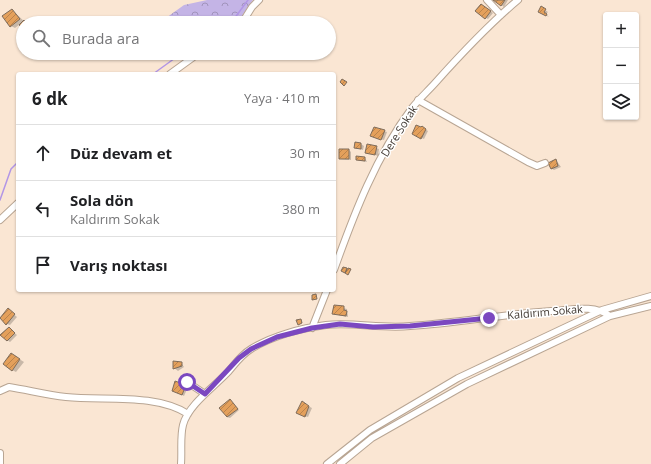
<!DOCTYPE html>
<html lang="tr">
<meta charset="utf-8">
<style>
body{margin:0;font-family:"Open Sans",sans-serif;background:#f2f2f2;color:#202124}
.controls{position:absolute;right:12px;top:12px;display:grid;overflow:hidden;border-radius:4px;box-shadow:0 1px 3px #0004}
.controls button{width:36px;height:36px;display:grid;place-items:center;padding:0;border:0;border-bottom:1px solid #e0e0e0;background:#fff;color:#202124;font:20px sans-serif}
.stop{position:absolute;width:12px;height:12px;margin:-9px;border:3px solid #7b48c0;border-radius:50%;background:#fff}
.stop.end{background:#7b48c0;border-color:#fff;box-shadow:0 1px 4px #0008}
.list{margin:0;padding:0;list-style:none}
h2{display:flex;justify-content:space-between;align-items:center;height:52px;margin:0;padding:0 16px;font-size:17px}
h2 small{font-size:13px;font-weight:400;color:#757577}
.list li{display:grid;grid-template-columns:26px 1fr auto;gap:12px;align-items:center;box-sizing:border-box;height:56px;padding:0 16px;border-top:1px solid #e0e0e0}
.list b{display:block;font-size:15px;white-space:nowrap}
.list p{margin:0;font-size:13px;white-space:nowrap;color:#757577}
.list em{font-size:13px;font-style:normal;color:#757577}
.icon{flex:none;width:22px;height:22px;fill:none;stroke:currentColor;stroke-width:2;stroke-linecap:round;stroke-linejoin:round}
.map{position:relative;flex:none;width:651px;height:464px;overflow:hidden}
.search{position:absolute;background:#fff;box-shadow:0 1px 3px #0004;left:16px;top:16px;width:320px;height:44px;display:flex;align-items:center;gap:10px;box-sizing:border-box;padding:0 14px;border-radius:22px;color:#757577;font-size:15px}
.panel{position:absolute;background:#fff;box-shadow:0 1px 3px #0004;left:16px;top:72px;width:320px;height:220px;border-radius:4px}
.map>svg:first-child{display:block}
.forest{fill:url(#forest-crowns)}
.shadow{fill:#0003}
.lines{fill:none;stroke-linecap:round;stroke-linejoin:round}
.stream{stroke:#b296e6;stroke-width:1.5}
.building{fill:url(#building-hatch);stroke:#7e6c5b}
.minor-casing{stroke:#b8a593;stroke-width:8}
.minor{stroke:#fff;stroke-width:6}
.route{stroke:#7b48c0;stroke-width:5}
.labels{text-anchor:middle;stroke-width:3;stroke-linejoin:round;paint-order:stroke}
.street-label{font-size:11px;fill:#413932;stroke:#fff}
</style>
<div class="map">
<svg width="651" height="464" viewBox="0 0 651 464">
<defs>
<pattern id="forest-crowns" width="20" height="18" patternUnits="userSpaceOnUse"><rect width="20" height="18" fill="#c4b4e6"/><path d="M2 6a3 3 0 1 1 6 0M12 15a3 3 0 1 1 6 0" fill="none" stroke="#a193bb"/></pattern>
<pattern id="building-hatch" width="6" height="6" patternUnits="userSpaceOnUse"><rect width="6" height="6" fill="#e4a05b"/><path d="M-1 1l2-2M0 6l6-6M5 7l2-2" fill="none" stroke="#ba834c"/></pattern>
</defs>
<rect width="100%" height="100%" fill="#fae6d3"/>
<path class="forest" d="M207,0H253L237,23H159L184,5Z
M174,53H193L180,60Z"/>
<path class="shadow" d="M495,0H508L504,7Z
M484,6L493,13L488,19L486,18Z
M541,7L548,12L546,14L549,17L539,12Z
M12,10L26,23H23V27L20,24L15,28L11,26Z
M425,129L428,131L424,139L413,134Z
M384,131L387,132L384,140L374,137Z
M361,144L364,146L363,150L355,148Z
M368,145L379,149L378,156L366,152Z
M349,150L351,152V160L340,159Z
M365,158L367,162L357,160Z
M556,160L561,167L554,170L551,168Z
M334,306L347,309L348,317L333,314Z
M10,311L17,317L10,325L7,324Z
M11,330L17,335L10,342L7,340Z
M16,357L24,362L16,372L12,370Z
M174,362L181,363L184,367L178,371L173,367Z
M185,386L188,387L184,396L176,392Z
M230,401L239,410L230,418L227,417Z
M302,403L312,408L308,417L299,414Z"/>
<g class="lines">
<path class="stream" d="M231,23L248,0
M153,74L182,53
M0,200L11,169L18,162"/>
</g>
<path class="building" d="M493,0H505L501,6Z
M481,4L491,11L485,19L475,11Z
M541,6L546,9L544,12L547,14L546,16L538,12Z
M12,9L20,19L10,27L2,16Z
M24,20L27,23H23V28L19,25Z
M342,79L347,82L344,86L340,82Z
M416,125L421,127L422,126L426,129L421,139L412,134Z
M374,127L385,130L381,140L370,136Z
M355,142L361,143V149L354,148Z
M367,144L377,146L375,155L365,153Z
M339,149H349V159H339Z
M356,156L365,157V161L356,160Z
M556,159L558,166L551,169L548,163Z
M343,267L347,268L345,273L341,271Z
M348,268L351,269L348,275L345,273Z
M316,294L317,299L312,300V295Z
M334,305L344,306V310L347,311L346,316L332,314Z
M8,308L15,314L6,325L0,318Z
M301,319L302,323L298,325L296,320Z
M9,327L15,333L7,341L0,335Z
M11,353L20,359L12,371L3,364Z
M173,361L182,362V366L173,369Z
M175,381L186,385L182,395L172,391Z
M230,399L238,409L227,417L219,408Z
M302,401L309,406L305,417L296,413Z"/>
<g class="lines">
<g class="minor-casing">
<path id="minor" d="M487,0L501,15
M242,23L252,7L259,0
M170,74L199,53
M418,100L528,162L537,166L545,163
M0,220L18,203
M334,270C354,214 376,156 412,108C419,99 428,91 436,82C462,53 488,25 518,0
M312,328L327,290
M187,382L205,394
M0,391L9,387C28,390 47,395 66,397C104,401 155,393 188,414
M0,453V464
M181,464C182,451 180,437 183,425C188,405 214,387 228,372C235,364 241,355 251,349C272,336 301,328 326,325C354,322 382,329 410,326C457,323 504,314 551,311C571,310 593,304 610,316
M327,464L370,430L458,378L602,310L651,296
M340,464L372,438L467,384L610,316L651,306"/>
</g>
<use href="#minor" class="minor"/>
</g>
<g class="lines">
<path class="route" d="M187,382L205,394L239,358L251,349L277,337L312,328L340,324L373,327L410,326L489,318"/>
</g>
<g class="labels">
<g class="street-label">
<text transform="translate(399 131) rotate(-58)" y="4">Dere Sokak</text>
<text transform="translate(545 312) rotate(-5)" y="4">Kaldırım Sokak</text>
</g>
</g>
</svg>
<div class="controls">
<button>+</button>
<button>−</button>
<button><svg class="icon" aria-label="layers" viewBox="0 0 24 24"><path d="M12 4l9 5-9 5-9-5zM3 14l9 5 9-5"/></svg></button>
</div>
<div class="stop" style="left:187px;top:382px"></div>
<div class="stop end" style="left:489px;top:318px"></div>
<div class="search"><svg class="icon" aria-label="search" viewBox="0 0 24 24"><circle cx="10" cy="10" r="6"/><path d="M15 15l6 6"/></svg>Burada ara</div>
<section class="panel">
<h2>6 dk<small>Yaya · 410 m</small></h2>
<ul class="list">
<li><svg class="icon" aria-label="ahead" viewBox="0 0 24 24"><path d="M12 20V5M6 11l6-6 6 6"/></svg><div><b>Düz devam et</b></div><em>30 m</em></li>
<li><svg class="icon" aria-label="left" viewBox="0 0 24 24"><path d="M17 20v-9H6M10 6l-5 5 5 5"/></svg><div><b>Sola dön</b><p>Kaldırım Sokak</p></div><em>380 m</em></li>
<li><svg class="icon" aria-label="arrive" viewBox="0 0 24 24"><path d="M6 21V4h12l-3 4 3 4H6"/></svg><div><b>Varış noktası</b></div></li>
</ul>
</section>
</div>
